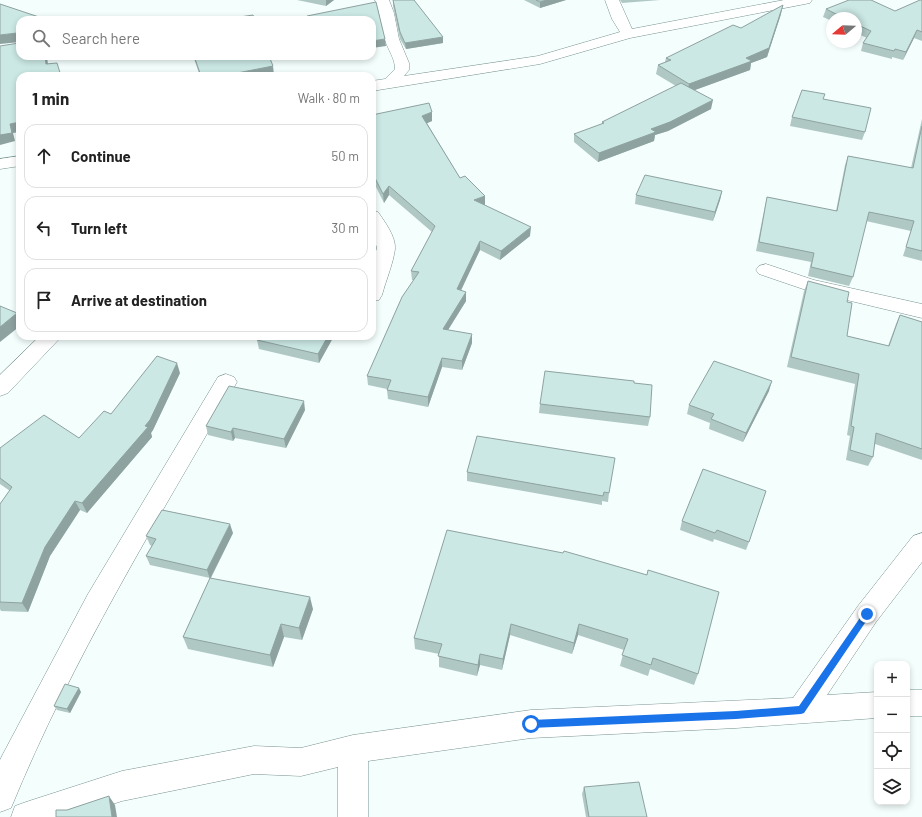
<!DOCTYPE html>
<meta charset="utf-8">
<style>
body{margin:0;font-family:Barlow,sans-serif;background:#f6f6f6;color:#222}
.controls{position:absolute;right:12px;bottom:12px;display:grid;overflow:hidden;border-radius:8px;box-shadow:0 2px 6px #0003}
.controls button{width:36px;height:36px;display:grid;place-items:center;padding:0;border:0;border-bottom:1px solid #e0e0e0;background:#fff;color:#222;font:20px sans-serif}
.compass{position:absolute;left:826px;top:12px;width:36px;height:36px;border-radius:50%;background:#fff;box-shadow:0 2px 6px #0003;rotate:251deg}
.stop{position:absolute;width:12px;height:12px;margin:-9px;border:3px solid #1a73e8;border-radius:50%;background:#fff}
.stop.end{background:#1a73e8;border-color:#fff;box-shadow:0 1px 4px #0008}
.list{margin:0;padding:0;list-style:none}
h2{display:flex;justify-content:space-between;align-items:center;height:52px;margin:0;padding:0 16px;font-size:17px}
h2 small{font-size:13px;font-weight:400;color:#767676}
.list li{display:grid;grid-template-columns:26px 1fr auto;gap:12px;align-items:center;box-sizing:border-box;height:64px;margin:0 8px 8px;padding:0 8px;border:1px solid #e0e0e0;border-radius:12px}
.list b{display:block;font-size:15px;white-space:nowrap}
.list em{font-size:13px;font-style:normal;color:#767676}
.icon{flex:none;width:22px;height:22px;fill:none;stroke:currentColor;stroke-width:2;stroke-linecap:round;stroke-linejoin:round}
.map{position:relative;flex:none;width:922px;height:817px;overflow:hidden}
.search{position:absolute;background:#fff;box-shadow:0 2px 6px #0003;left:16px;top:16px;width:360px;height:44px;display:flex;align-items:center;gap:10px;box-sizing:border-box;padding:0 14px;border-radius:12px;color:#767676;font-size:15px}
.panel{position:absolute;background:#fff;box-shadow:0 2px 6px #0003;left:16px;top:72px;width:360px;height:268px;border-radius:12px}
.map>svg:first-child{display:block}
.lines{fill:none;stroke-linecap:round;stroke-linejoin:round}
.minor-casing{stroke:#77928e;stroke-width:1}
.minor{fill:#fff;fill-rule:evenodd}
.wall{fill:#afc8c4}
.shaded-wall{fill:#8ea2a0}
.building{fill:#cbe8e4;stroke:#8ea2a0}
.route{fill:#1a73e8}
</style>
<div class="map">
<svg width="922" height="817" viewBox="0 0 922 817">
<rect width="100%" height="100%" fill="#f3fefd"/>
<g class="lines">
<g class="minor-casing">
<path id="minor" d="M375,0H389L394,13L399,39L409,63V70L404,76L538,56L620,32L612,19L605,0H619L632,29L784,0H812L810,3L805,4L630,38L540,64L372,91V81L385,79L395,69C395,58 388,50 385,40C381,26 380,13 375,0Z
M20,156V166L0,169V159Z
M372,211L378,212C385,222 396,237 395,249C393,264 386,280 382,295L379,300L372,301V263L377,248L372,231Z
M766,264L814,280L922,304V318L809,291L759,274L756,270L759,266Z
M40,336H62L8,393L0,396V375Z
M226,374L234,377L237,382C157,521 72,659 11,808L0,812V760L3,754L88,594L218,377Z
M922,533V562L876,622L827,695L877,692V718L736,728L531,738L368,761V817H338V767L301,776L254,774L122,801L73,817H11L15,806L26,802L122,771L254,746L301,748L353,735L531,710L793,698L858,606L913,536Z
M907,690H922V716H907Z"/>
</g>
<use href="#minor" class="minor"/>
</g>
<path class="wall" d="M297,0H334L326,6Z
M393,0L443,43L406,49L400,39L393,6Z
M524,0H566L540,8Z
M620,0H660L622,3Z
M922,0V41L914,38L903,60L892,57V59L861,51L863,43L867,38L856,33V18H832V21L823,17L826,9L895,11Z
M781,14L767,57L751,63L750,70L694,90L711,109L668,131L655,135L654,141L598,162L574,142V134L602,124V122L676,86L656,74L658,65L665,62L666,58L741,28Z
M193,56H269L274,75L266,76H200Z
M372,115L432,121L427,123L460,178L485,205L530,236L500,260L480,250L460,290L466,301L448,330L472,343L462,370L442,367L428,407L388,399L387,390V389L368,385L367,376L414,280H412L411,271L432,232L389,195L384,203L372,179Z
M792,117L865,132L862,140L790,126Z
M922,119V261L903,256L911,231L866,221L853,277L849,286L808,276L811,262L756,251L765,206L767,197L836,211L845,165L848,156L911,168Z
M722,191L720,200L713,221L635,204L636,195Z
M808,281L847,302V336L888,346L896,324L900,315L922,322V460L875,444L873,457L868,466L846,460L850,436L847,435L855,384L787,367L804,291Z
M334,336L319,363L259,349L257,340Z
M180,373L153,430L151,433L152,437L87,513L80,510L50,556L28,612L1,611L0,609V504L10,491L0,484V448L79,438L111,414Z
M634,383L650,417L648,426L539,413L540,404Z
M769,391L743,442L709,429L710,423L687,414L689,405Z
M305,410L286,448L235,438L233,441L208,435L206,426Z
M703,469L749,542L746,550L714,539L713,542L680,530L682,521Z
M467,472L609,493L608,502L602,501V505L467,481Z
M233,533L211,578L313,609L302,640L284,637L273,667L188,649L183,637L210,578L150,565L146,556L152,546L150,545L146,536Z
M647,575L698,674L694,685L650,669L648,676L620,666L624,650L578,635L572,654L510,635L502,670L480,665L477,676L439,667V654L415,649L414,638Z
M81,692L70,713L57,710L54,706Z
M584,787L647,817H586L582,794Z"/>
<path class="shaded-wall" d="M326,0H334L326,6Z
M547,0H566L540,8V2Z
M783,5L781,14L767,57L751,63L750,70L687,93L689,84L746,58Z
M917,30L914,38L903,60L906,52Z
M17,33L20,42L0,44V35Z
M443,37V43L406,49L405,43Z
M385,39L386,46L372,48V41Z
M45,56H47L49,73L46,64Z
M273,66L274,75L266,76H227V75Z
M713,100L711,109L668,131L655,135L654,141L598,162L599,153Z
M432,112V121L423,125L422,116Z
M20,122V132L13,133L15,141L0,145V135L10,124Z
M389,186V195L384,203L383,194Z
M722,191L720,200L713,221L715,212Z
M485,196V205L474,200Z
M531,227L530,236L500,260L501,251Z
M480,241V250L457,299V289Z
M466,292V301L443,338V329Z
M17,313L20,320V326L0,342V327Z
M472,334V343L462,370V361Z
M328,336H334L319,363L318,354Z
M442,358V367L428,407V397Z
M177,363L180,373L153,430L151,433L152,437L87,513L82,503L145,426Z
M772,381L769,391L743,442L746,433Z
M304,401L305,410L286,448L284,439Z
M233,428L235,438L233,441L231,432Z
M75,501L80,510L50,556L28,612L22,603L45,547Z
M230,524L233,533L210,579L207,570Z
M310,597L313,609L302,640L299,628Z
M281,624L284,637L273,667L270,655Z
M511,624L510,635L502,670L503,659Z
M579,624L578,635L572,654L574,643Z
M480,654V665L477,676L478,665Z
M79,688L81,692L70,713L67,709Z
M109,796L115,805L117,817H112Z"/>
<path class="building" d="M393,0H414L443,37L405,43L400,32Z
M536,0H547L540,2Z
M849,0H871L895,11L920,0H922V32L917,30L906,52L895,49L894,51L863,43L871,31L856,24V18H844L826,9Z
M376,2L385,39L372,41V20H309L307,16Z
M0,4L42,18V20H20V56H45L46,64L57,63L61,76H20V122L10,124L12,133L0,135V46L19,43L17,33L0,35Z
M783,5L769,48L746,58L752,61L689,84L658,65L671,60L666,58L733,25L741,28Z
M253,15L255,20H220Z
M194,56H269L273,66L227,75V76H201Z
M681,83L713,100L670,122L651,129L656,132L599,153L574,134L604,123L602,122Z
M802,90L825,94L823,99L871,108L865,132L792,117Z
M429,103L432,112L422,116L460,178L465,176L485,196L474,200L531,227L501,251L480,241L457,289L466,292L443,329L472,334L462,361L442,358L428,397L387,390L391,380L367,376L402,297L419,272L411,271L435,226L389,186L383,194L372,172V115Z
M922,126V251L906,247L914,221L869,212L853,277L811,267L814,253L759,242L767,197L837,211L848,156L913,168Z
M645,175L722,191L715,212L636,195Z
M808,281L849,292L847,302L852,303L847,336L889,346L900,315L922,322V449L876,433L873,457L850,450L854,427L851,426L859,374L791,357Z
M0,306L17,313L0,327Z
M259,336H328L318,354L257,340Z
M157,356L177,363L150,420L145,426L148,427L82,503L75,501L45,547L22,603L0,602V504L12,487L0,478V448L44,415L79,438L104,411L111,414Z
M714,361L772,381L746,433L711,419L714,414L689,405Z
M545,371L634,381V383L652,385L650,417L540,404Z
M229,386L304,401L284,439L233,428L231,432L206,426Z
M477,436L615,458L609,493L604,492L603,496L467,472Z
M703,469L766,491L749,542L717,530L715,533L682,521Z
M162,510L230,524L207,570L146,556L156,539L146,536Z
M447,530L563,553L564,551L647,575L648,570L719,592L698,674L653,658L651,665L622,655L628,639L579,624L574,643L511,624L503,659L480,654L478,665L438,656L442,644L414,638Z
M210,578L310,597L299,628L281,624L270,655L183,637Z
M65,684L79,688L67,709L54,706Z
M639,782L647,817H589L584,787Z
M109,796L112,817H56V810H67Z"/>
<path class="route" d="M867,611L870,614L869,617L804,713L801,714L736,719L531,728L527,724L531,720L736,711L799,706L864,612Z"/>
</svg>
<div class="controls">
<button>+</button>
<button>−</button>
<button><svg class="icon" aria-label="locate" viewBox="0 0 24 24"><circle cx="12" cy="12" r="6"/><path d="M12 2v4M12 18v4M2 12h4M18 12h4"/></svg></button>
<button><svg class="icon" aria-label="layers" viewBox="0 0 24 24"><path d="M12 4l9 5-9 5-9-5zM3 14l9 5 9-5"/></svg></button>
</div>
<svg class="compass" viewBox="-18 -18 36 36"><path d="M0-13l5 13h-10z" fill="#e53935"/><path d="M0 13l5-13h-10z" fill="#767676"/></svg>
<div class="stop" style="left:531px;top:724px"></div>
<div class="stop end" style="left:867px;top:614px"></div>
<div class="search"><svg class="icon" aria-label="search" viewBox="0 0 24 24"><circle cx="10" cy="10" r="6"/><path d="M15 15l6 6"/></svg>Search here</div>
<section class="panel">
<h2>1 min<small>Walk · 80 m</small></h2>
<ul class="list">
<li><svg class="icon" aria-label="ahead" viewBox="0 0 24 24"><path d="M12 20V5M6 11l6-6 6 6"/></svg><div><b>Continue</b></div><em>50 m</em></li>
<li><svg class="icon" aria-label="left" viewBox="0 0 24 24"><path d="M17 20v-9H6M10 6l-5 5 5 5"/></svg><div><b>Turn left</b></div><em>30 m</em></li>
<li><svg class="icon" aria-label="arrive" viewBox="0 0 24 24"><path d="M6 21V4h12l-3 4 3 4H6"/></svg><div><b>Arrive at destination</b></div></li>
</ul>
</section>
</div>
